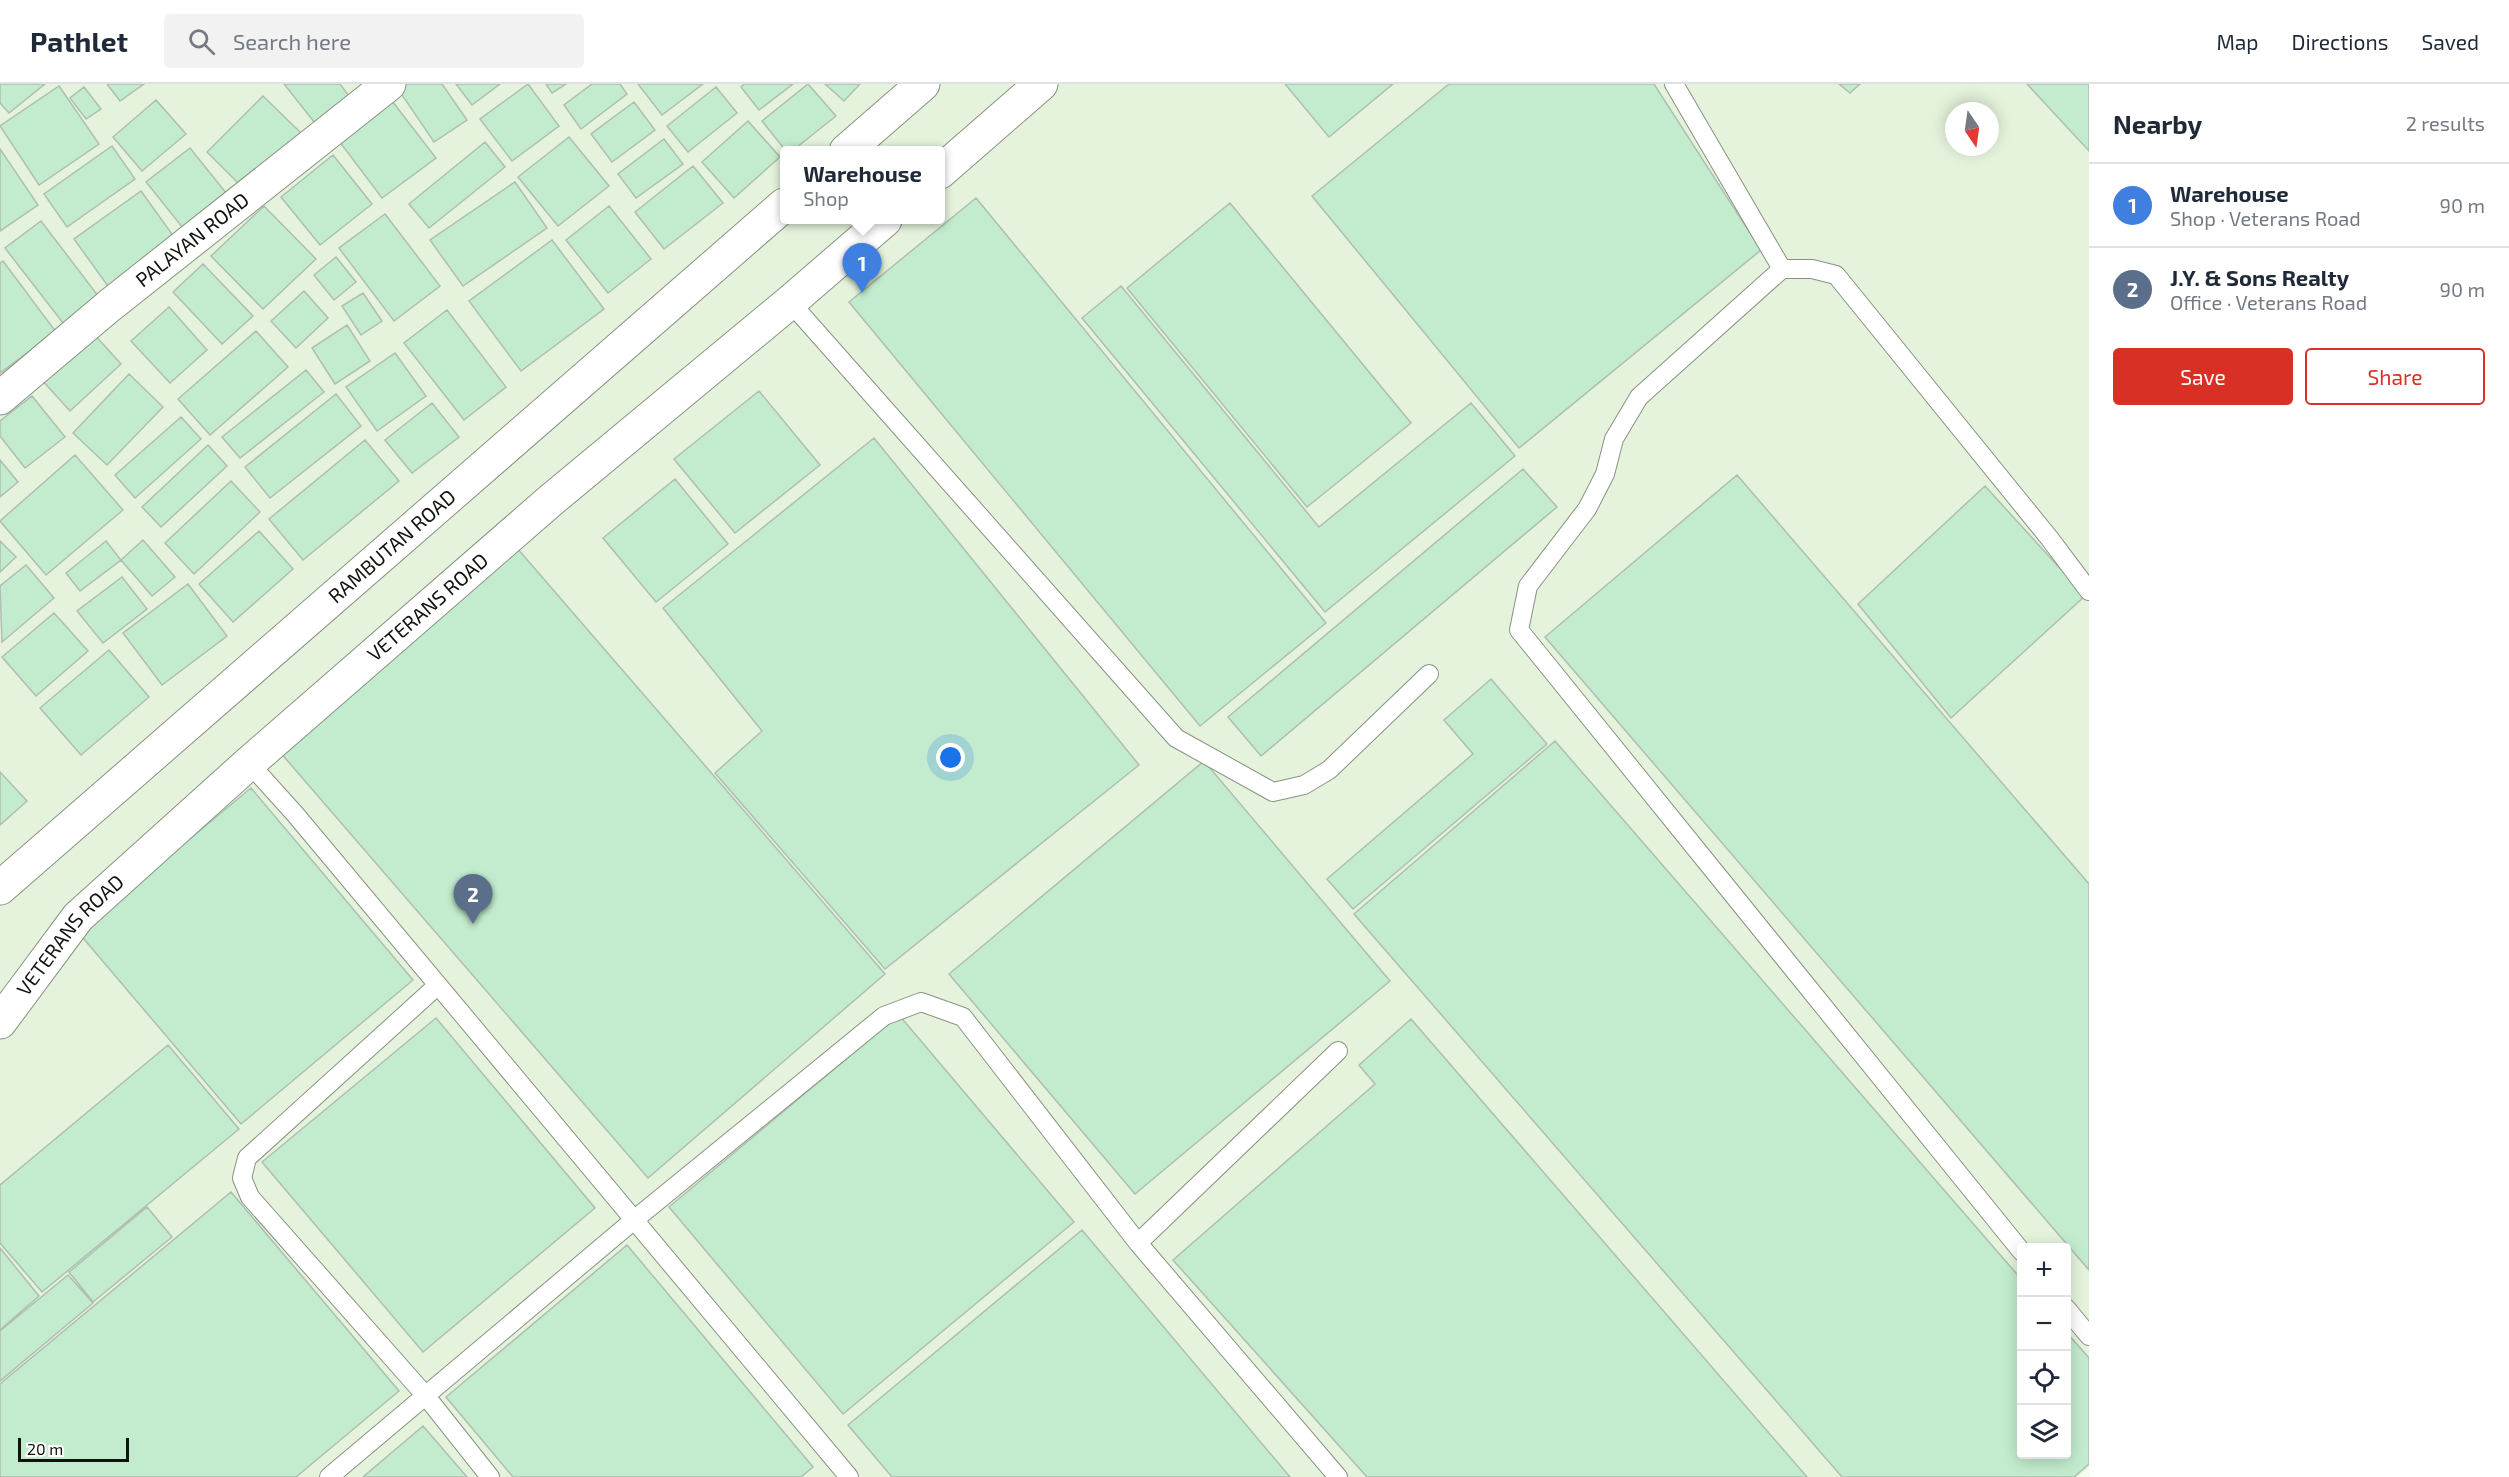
<!DOCTYPE html>
<meta charset="utf-8">
<style>
body{margin:0;font-family:"Exo 2",sans-serif;background:#f2f2f3;color:#1f2937}
.controls{position:absolute;right:18px;bottom:18px;display:grid;overflow:hidden;border-radius:6px;box-shadow:0 3px 15px #0003}
.controls button{width:54px;height:54px;display:grid;place-items:center;padding:0;border:0;border-bottom:2px solid #e0e1e3;background:#fff;color:#1f2937;font:30px sans-serif}
.compass{position:absolute;left:1945px;top:18px;width:54px;height:54px;border-radius:50%;background:#fff;box-shadow:0 3px 15px #0003;rotate:167deg}
.scale{position:absolute;left:18px;bottom:15px;width:111px;box-sizing:border-box;padding-left:6px;border:3px solid #0f130d;border-top:0;font-size:16px;line-height:21px;white-space:nowrap;color:#0f130d;-webkit-text-stroke:4px #fff;paint-order:stroke}
.you{position:absolute;left:951px;top:674px;width:21px;height:21px;margin:-15px;border:4px solid #fff;border-radius:50%;background:#1a73e8;box-shadow:0 0 0 9px #1a73e833}
.badge{display:grid;place-items:center;width:39px;height:39px;border-radius:50%;background:#d93025;color:#fff;font-size:20px;font-weight:700}
.pin{position:absolute;translate:-50% -50px;filter:drop-shadow(0 2px 3px #0008)}
.pin::after{content:'';position:absolute;top:32px;width:21px;height:18px;background:inherit;clip-path:polygon(0 0,100% 0,50% 100%)}
.popup{position:absolute;left:780px;top:62px;width:165px;height:78px;box-sizing:border-box;display:grid;place-content:center;border-radius:6px;background:#fff;filter:drop-shadow(0 2px 4px #0005);font-size:20px;white-space:nowrap;color:#747a83}
.popup b{font-size:22px;color:#1f2937}
.popup::after{content:'';position:absolute;left:50%;top:100%;margin-left:-12px;border:12px solid transparent;border-top-color:#fff}
.list{margin:0;padding:0;list-style:none}
h2{display:flex;justify-content:space-between;align-items:center;height:78px;margin:0;padding:0 24px;font-size:26px}
h2 small{font-size:20px;font-weight:400;color:#747a83}
.list li{display:grid;grid-template-columns:39px 1fr auto;gap:18px;align-items:center;box-sizing:border-box;height:84px;padding:0 24px;border-top:2px solid #e0e1e3}
.list b{display:block;font-size:22px;white-space:nowrap}
.list p{margin:0;font-size:20px;white-space:nowrap;color:#747a83}
.list em{font-size:20px;font-style:normal;color:#747a83}
.actions{display:flex;gap:12px;padding:18px 24px}
.actions a{flex:1;padding:14px 0;border:2px solid #d93025;border-radius:6px;text-align:center;font-size:21px;color:#d93025}
.actions .main{background:#d93025;color:#fff}
.icon{flex:none;width:33px;height:33px;fill:none;stroke:currentColor;stroke-width:2;stroke-linecap:round;stroke-linejoin:round}
.map{position:relative;flex:none;width:2089px;height:1393px;overflow:hidden}
header{display:flex;align-items:center;gap:36px;box-sizing:border-box;height:84px;padding:0 30px;background:#fff;border-bottom:2px solid #e0e1e3}
header strong{font-size:28px}
nav{display:flex;gap:33px;margin-inline-start:auto;font-size:21px}
.search{width:420px;height:54px;background:#f2f2f3;display:flex;align-items:center;gap:15px;box-sizing:border-box;padding:0 21px;border-radius:6px;color:#747a83;font-size:22px}
main{display:flex}
aside{flex:1;background:#fff}
.map>svg:first-child{display:block}
.built{fill:#e5f3dc;fill-rule:evenodd}
.building{fill:#c3ecce;stroke:#aebeb2;stroke-width:1.5}
.lines{fill:none;stroke-linecap:round;stroke-linejoin:round}
.service-casing{stroke:#889282;stroke-width:20}
.minor-casing{stroke:#889282;stroke-width:35}
.tertiary-casing{stroke:#889282;stroke-width:35}
.service{stroke:#fff;stroke-width:18}
.minor{stroke:#fff;stroke-width:33}
.tertiary{stroke:#fff;stroke-width:33}
.labels{text-anchor:middle;stroke-width:4.5;stroke-linejoin:round;paint-order:stroke}
.street-label{font-size:20px;fill:#0f130d;stroke:#fff}
</style>
<header>
<strong>Pathlet</strong>
<div class="search"><svg class="icon" aria-label="search" viewBox="0 0 24 24"><circle cx="10" cy="10" r="6"/><path d="M15 15l6 6"/></svg>Search here</div>
<nav><a>Map</a><a>Directions</a><a>Saved</a></nav>
</header>
<main>
<div class="map">
<svg width="2089" height="1393" viewBox="0 0 2089 1393">
<rect width="100%" height="100%" fill="#f3feed"/>
<path class="built" d="M0,0H2089V1383L2077,1393H0ZM1954,27H1990V63H1954ZM784,67H940V136H784ZM2022,1164H2066V1370H2022Z"/>
<path class="building" d="M0,0H45L9,29L0,19Z
M107,0H144L120,17Z
M284,0H340L352,16L318,43Z
M405,0H442L467,36L434,58L398,5Z
M456,0H500L472,21Z
M528,0L559,42L512,77L480,35Z
M546,0H566L552,9Z
M592,0H620L627,10L581,45L564,21Z
M638,0H703L662,31Z
M744,0H793L759,26L741,3Z
M808,0L836,32L792,67H786L762,37Z
M825,0H860L844,17Z
M1285,0H1393L1329,53Z
M1449,0H1654L1761,166L1519,364L1312,112Z
M1839,0H1860L1850,9Z
M2027,0H2089V67Z
M59,2L99,60L39,101L0,42Z
M84,3L101,25L86,35L70,14Z
M716,3L737,29L688,68L667,42Z
M263,12L301,49L245,106L207,68Z
M389,13L436,74L382,114L336,53Z
M156,16L186,50L142,87L113,53Z
M634,18L655,46L612,78L591,50Z
M748,37L780,73L734,114L702,78Z
M569,53L609,102L558,142L518,93Z
M664,55L683,80L636,114L618,90Z
M485,58L505,83L429,144L409,120Z
M112,62L135,95L67,143L44,110Z
M190,64L231,115L187,149L146,98Z
M0,65L38,121L0,147Z
M333,71L372,120L320,161L281,113Z
M693,82L723,119L664,165L635,128Z
M515,98L547,144L463,202L430,156Z
M141,107L177,157L110,205L74,155Z
M976,114L1326,539L1200,642L849,218Z
M1230,119L1411,339L1307,423L1127,204Z
M264,122L316,175L263,225L211,172Z
M609,122L651,175L608,209L566,156Z
M385,130L440,202L394,237L339,164Z
M41,137L99,213L63,239L5,164Z
M552,156L604,225L521,287L469,217Z
M336,173L356,198L334,216L314,191Z
M3,177L56,248L0,289V179Z
M203,180L253,232L222,260L173,208Z
M1121,202L1319,443L1471,319L1515,372L1325,528L1082,234Z
M304,207L328,234L296,264L271,237Z
M363,209L382,237L361,251L342,222Z
M169,223L207,266L170,299L131,257Z
M447,226L506,303L464,336L404,259Z
M347,241L370,277L335,300L312,264Z
M256,247L288,283L210,351L178,315Z
M92,248L121,280L70,327L41,295Z
M395,269L426,312L377,347L346,303Z
M306,286L324,308L240,374L222,353Z
M129,290L163,323L107,381L73,349Z
M759,307L820,381L735,449L674,375Z
M336,310L361,342L270,414L245,383Z
M32,312L65,353L25,384L0,352V337Z
M432,319L459,353L412,389L385,356Z
M181,333L201,355L135,414L115,391Z
M874,354L1139,681L885,885L715,689L762,647L663,524Z
M365,356L399,397L303,476L269,435Z
M208,361L227,382L161,443L142,423Z
M75,371L123,426L46,491L0,437Z
M0,376L18,398L0,413Z
M1523,385L1557,423L1261,672L1228,633Z
M1737,391L2089,800V1186L1545,553Z
M675,395L728,460L656,518L603,454Z
M231,397L260,428L194,490L165,459Z
M1985,402L2085,512L1951,634L1858,520Z
M259,447L293,485L233,538L199,500Z
M143,456L175,493L152,512L121,476Z
M0,457L16,473L0,488Z
M106,457L121,476L80,507L66,489Z
M517,464L885,890L648,1094L279,667Z
M26,481L54,514L2,558L0,502Z
M122,493L147,525L103,559L77,527Z
M188,500L227,552L162,601L123,549Z
M54,529L88,567L36,612L2,573Z
M109,566L149,613L81,671L40,624Z
M1491,595L1547,660L1353,825L1327,795L1473,670L1444,636Z
M1555,657L2022,1196V1370H2066V1248L2089,1274V1380L2074,1393H1842L1354,830Z
M1204,677L1390,897L1135,1110L949,890Z
M0,688L27,717L0,741Z
M251,704L413,896L241,1040L78,848Z
M899,931L1074,1138L843,1330L669,1123Z
M436,934L595,1124L423,1268L262,1078Z
M1411,935L1807,1393H1367L1173,1176L1375,1000L1359,981Z
M168,961L239,1045L42,1208L0,1159V1101Z
M231,1108L399,1307L296,1393H0V1300Z
M147,1123L172,1153L93,1218L69,1188Z
M1082,1146L1290,1393H892L848,1341Z
M627,1161L813,1383L801,1393H513L446,1313Z
M0,1164L39,1212L0,1246Z
M68,1191L93,1219L0,1297V1247Z
M423,1342L467,1393H363Z"/>
<g class="lines">
<g class="service-casing">
<path id="service" d="M1674,0L1782,185H1812L1836,191L2050,455L2089,507
M1782,185L1639,313L1614,355L1605,390L1587,425L1528,502L1519,546L2022,1168
M790,218L1176,654L1273,708L1304,701L1329,686L1429,590
M249,679L295,730L849,1393
M438,901L247,1074L242,1094L250,1113L425,1311L490,1393
M1138,1159L1338,967
M2066,1224L2089,1252
M329,1393L634,1136L884,932L921,918L963,933L1138,1159L1338,1393"/>
</g>
<g class="minor-casing">
<g id="minor">
<path d="M940,88L1041,0"/>
<path id="s1" d="M0,314L109,222L389,0"/>
<path id="s2" d="M0,938L78,833L249,679L550,417L790,218L885,136"/>
</g>
</g>
<g class="tertiary-casing">
<g id="tertiary">
<path d="M846,67L923,0"/>
<path id="s3" d="M0,804L784,121"/>
</g>
</g>
<use href="#service" class="service"/>
<use href="#minor" class="minor"/>
<use href="#tertiary" class="tertiary"/>
</g>
<g class="labels">
<g class="street-label">
<text dy="7" stroke="none"><textPath href="#s1" startOffset="249">PALAYAN ROAD</textPath></text>
<text dy="7" stroke="none"><textPath href="#s3" startOffset="520">RAMBUTAN ROAD</textPath></text>
<text dy="7" stroke="none"><textPath href="#s2" startOffset="598">VETERANS ROAD</textPath></text>
<text dy="7" stroke="none"><textPath href="#s2" startOffset="112">VETERANS ROAD</textPath></text>
</g>
</g>
</svg>
<div class="controls">
<button>+</button>
<button>−</button>
<button><svg class="icon" aria-label="locate" viewBox="0 0 24 24"><circle cx="12" cy="12" r="6"/><path d="M12 2v4M12 18v4M2 12h4M18 12h4"/></svg></button>
<button><svg class="icon" aria-label="layers" viewBox="0 0 24 24"><path d="M12 4l9 5-9 5-9-5zM3 14l9 5 9-5"/></svg></button>
</div>
<svg class="compass" viewBox="-18 -18 36 36"><path d="M0-13l5 13h-10z" fill="#e53935"/><path d="M0 13l5-13h-10z" fill="#747a83"/></svg>
<div class="scale">20 m</div>
<div class="you"></div>
<div class="pin badge" style="left:862px;top:209px;background:#3f7fe0">1</div>
<div class="popup"><b>Warehouse</b>Shop</div>
<div class="pin badge" style="left:473px;top:840px;background:#5c6f8a">2</div>
</div>
<aside>
<h2>Nearby<small>2 results</small></h2>
<ul class="list">
<li><span class="badge" style="background:#3f7fe0">1</span><div><b>Warehouse</b><p>Shop · Veterans Road</p></div><em>90 m</em></li>
<li><span class="badge" style="background:#5c6f8a">2</span><div><b>J.Y. &amp; Sons Realty</b><p>Office · Veterans Road</p></div><em>90 m</em></li>
</ul>
<div class="actions"><a class="main">Save</a><a>Share</a></div>
</aside>
</main>
